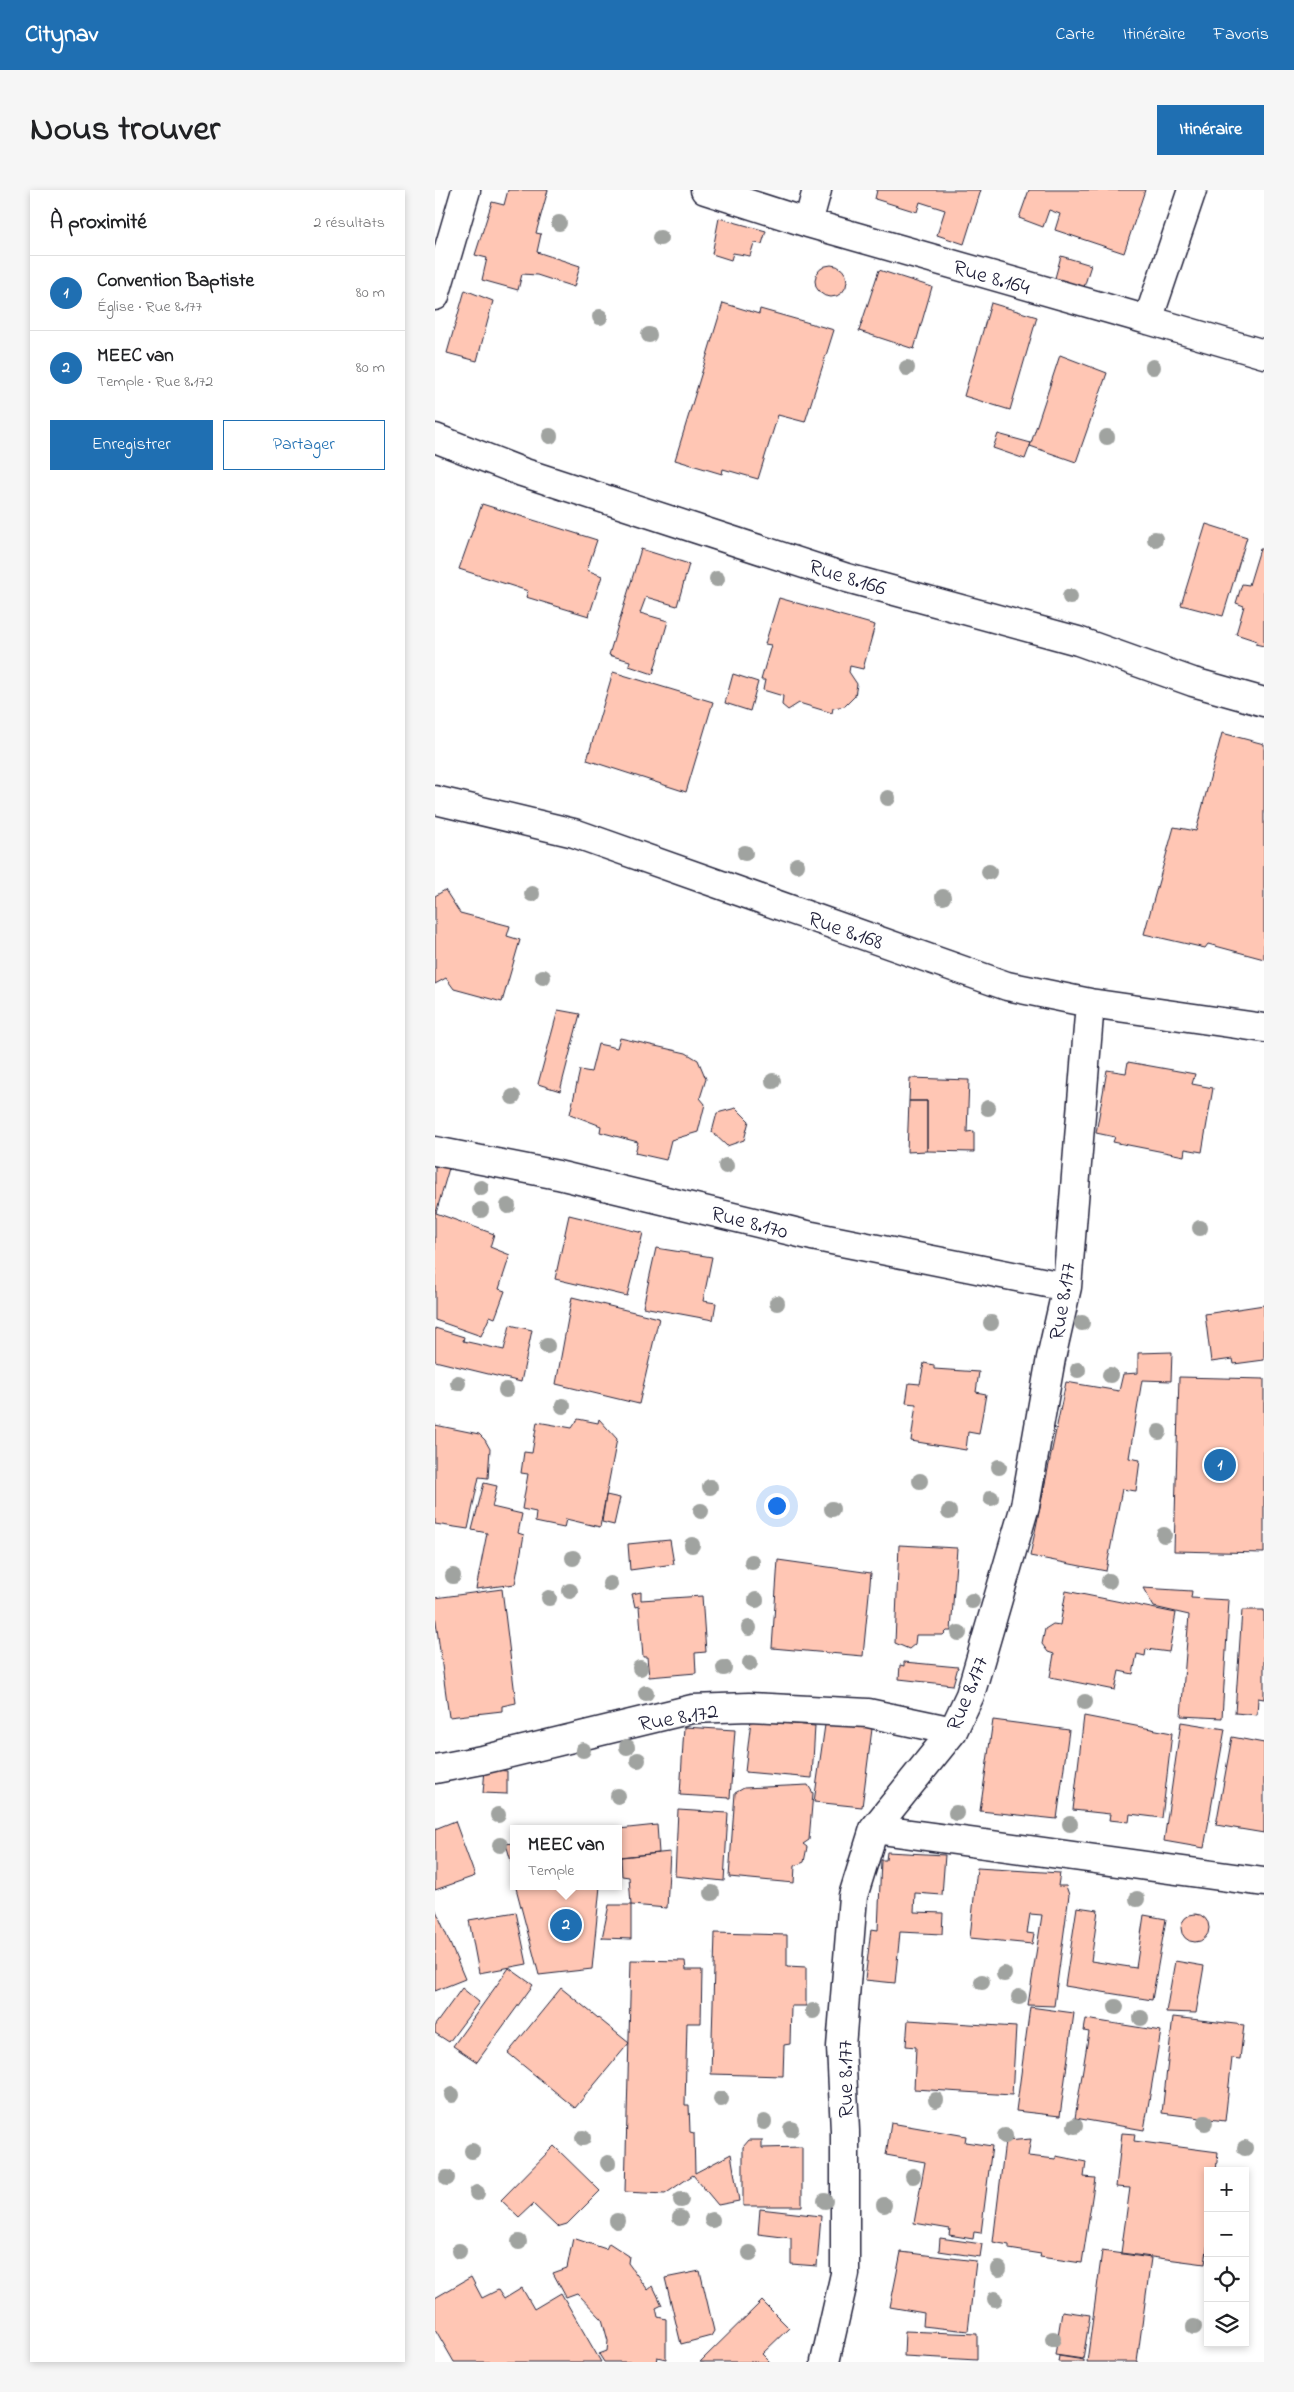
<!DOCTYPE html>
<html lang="fr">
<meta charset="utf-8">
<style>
body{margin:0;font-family:"Indie Flower",sans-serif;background:#f6f6f6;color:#202124}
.controls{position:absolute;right:15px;bottom:15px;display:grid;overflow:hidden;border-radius:0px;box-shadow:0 2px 8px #0003}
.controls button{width:45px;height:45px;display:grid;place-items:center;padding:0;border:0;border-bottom:1px solid #e0e0e0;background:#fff;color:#202124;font:25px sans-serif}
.you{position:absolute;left:341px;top:1315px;width:18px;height:18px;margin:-12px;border:4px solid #fff;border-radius:50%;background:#1a73e8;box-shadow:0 0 0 8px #1a73e833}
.badge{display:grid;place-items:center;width:32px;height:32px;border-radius:50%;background:#1f6fb2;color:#fff;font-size:16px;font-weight:700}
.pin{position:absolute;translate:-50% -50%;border:2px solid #fff;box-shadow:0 1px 5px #0006}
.popup{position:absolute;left:75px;top:1635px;width:112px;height:65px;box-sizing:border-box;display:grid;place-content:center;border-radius:0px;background:#fff;filter:drop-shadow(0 1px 4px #0005);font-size:16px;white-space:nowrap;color:#757577}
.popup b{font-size:19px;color:#202124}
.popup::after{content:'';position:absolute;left:50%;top:100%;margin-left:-10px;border:10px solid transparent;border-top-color:#fff}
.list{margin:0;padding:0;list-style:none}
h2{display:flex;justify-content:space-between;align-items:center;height:65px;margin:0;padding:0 20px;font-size:21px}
h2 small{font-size:16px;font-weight:400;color:#757577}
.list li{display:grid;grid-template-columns:32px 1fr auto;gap:15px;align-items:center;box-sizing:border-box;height:75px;padding:0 20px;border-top:1px solid #e0e0e0}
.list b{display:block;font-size:19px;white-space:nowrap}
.list p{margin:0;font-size:16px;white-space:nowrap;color:#757577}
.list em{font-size:16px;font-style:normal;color:#757577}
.actions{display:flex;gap:10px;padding:15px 20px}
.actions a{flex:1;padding:11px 0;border:1px solid #1f6fb2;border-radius:0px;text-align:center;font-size:18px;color:#1f6fb2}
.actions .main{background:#1f6fb2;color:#fff}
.icon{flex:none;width:28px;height:28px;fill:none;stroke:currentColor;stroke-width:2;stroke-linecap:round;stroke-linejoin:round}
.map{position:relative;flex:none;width:829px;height:2172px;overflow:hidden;border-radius:0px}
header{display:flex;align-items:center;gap:30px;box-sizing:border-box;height:70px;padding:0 25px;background:#1f6fb2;color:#fff}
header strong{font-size:24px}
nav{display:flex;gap:28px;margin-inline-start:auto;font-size:18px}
.intro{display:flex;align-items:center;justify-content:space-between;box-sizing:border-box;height:120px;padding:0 30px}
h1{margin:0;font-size:35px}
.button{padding:12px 22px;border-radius:0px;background:#1f6fb2;color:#fff;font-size:18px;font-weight:700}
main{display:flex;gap:30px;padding:0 30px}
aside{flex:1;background:#fff;border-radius:0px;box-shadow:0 2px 8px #0003}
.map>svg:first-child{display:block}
.building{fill:#ffc6b4;stroke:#22223b}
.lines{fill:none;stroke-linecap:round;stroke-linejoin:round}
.street-casing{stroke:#22223b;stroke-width:31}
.street{stroke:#fff;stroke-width:28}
.tree{fill:#a0a3a0}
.labels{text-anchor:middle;stroke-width:4;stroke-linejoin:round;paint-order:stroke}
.street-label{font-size:22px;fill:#22223b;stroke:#fff}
</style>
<header>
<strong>Citynav</strong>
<nav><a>Carte</a><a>Itinéraire</a><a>Favoris</a></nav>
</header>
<div class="intro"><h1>Nous trouver</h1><a class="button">Itinéraire</a></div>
<main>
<aside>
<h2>À proximité<small>2 résultats</small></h2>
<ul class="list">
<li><span class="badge">1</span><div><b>Convention Baptiste</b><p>Église · Rue 8.177</p></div><em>80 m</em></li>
<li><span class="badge">2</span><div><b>MEEC van</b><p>Temple · Rue 8.172</p></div><em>80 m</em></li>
</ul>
<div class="actions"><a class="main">Enregistrer</a><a>Partager</a></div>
</aside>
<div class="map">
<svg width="829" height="2172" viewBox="0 0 829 2172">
<rect width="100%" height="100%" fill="#fff"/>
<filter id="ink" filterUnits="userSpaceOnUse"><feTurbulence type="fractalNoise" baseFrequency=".02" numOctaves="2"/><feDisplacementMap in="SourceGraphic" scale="10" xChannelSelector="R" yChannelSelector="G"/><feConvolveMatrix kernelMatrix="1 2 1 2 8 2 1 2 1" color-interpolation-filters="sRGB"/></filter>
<g filter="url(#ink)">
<path class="building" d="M73,0H113L101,43L106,44L102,62L145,76L139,97L102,85L87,84L83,100L47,90L52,68L40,65L57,12L69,15Z
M442,0H546L529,54L502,45L510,20L485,12L482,22L440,9Z
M594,0H710L689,63L620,40L625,24L614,20L608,37L584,28Z
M284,28L331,41L327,54L319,53L315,66L298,63L296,70L277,64Z
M626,66L656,75L649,97L620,88Z
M380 91a16 16 0 1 1 32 0a16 16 0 1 1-32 0Z
M444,80L497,97L479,159L424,141Z
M30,100L58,111L42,171L12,163Z
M288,113L324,124L325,119L399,140L370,232L343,225L323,289L288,279L287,284L240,270Z
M556,113L602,127L575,220L529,206Z
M625,165L672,183L641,272L595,256Z
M563,244L596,253L590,269L558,258Z
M47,314L162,350L152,380L167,386L154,426L91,407L93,401L24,379Z
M771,334L812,347L788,426L746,415Z
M206,359L254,374L242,416L211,407L205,423L233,431L218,484L194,476L195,471L174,465Z
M825,359H829V456L820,454L822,451L801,444L809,416L801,413L807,394L814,395Z
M344,408L440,435L428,479L415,476L414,482L422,494L420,506L410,516L398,518L397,523L364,513L353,520L347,515L348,506L328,500L330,490H326L336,455L330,454Z
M178,482L278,512L251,602L152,570Z
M298,484L323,492L315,521L290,513Z
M787,543L829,554V769L773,754L770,758L709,744L739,637L761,641Z
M10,700L25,723L75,736L72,746L85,750L67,812L19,799L11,788L0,794V706Z
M123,820L145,824L125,901L103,894Z
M185,848L251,863L263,870L271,889L265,908L270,914L263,942L236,950L231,970L200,963L203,952L165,942L166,936L135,924L145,880L156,882L163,854L182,858Z
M693,872L760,884L757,894L778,898L767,962L750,959L749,966L678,952L680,947L661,943L672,880L691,883Z
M475,888L534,890L532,942L539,941V962L492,961V911H474Z
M474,911H492V961L472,962Z
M301,918L314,931L309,950L292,956L277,942L282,923Z
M0,974L14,978L1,1023L59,1044L55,1057L75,1065L64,1099L70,1101L60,1128L55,1126L46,1146L0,1130Z
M134,1025L208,1043L192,1106L120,1089Z
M221,1058L277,1067L268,1111L281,1113L278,1130L208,1117Z
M137,1107L224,1128L204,1214L121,1194Z
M829,1115V1170L799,1174L798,1169L776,1172L770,1124Z
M75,1135L97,1140L86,1192L0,1171V1138L29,1147L28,1151L69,1160Z
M737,1162L736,1191L707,1190L694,1268L705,1270L701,1301L687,1299L671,1381L595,1366L631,1192L684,1201L688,1184L703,1183V1163Z
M489,1173L499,1175V1179L544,1182L541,1202L551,1204L544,1244L533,1242L531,1260L476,1251L481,1214L471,1213L474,1193L485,1194Z
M744,1187L829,1189V1363L739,1361Z
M143,1229L163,1233L164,1229L182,1249L165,1337L131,1329L129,1338L100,1332L101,1322L87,1319L93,1284L86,1283L89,1262L97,1263L102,1232L137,1238Z
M0,1235L44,1244L50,1250L55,1259L53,1288L44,1287L33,1339L0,1334Z
M49,1293L62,1296L57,1317L87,1324L83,1343L89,1345L80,1394L41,1399L52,1343L37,1340Z
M171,1305L185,1308L179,1335L167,1332Z
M235,1350L239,1374L195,1380L193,1354Z
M464,1355L522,1358L516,1441H512L508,1445H481L480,1454L474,1459L460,1453Z
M343,1370L436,1383L428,1466L337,1458Z
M708,1398L757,1401L756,1408L794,1410L787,1528L746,1526L754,1425L719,1417Z
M67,1399L81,1513L67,1516V1521L14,1527L0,1424V1408Z
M631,1401L741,1423L734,1462L711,1459L710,1466L702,1464L698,1484L684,1481L680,1500L615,1487L619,1464L613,1462L607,1454L610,1439L618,1434L625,1435Z
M206,1402V1410L267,1406L271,1462L260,1463L261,1483L214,1487L212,1467H208L204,1416L200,1417L197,1404Z
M807,1420H829V1509L823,1508L822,1525L800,1523Z
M469,1472L523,1477L518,1495L464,1489L465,1475L469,1476Z
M649,1526L737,1543L727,1628L695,1624L694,1632L674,1630L675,1624L638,1620Z
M391,1528L438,1531L427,1617L379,1612Z
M316,1530L380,1536L377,1588L310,1582Z
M558,1530L634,1540L622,1629L545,1621Z
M746,1532L790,1539L769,1658L729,1651Z
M249,1537L300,1540L295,1608L245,1605Z
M797,1547L829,1553V1643L781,1635Z
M50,1579L72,1581V1604L48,1603Z
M373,1595L378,1603L374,1650L368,1654L372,1657L369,1672L360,1676L359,1693L294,1687L300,1603L309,1598Z
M243,1620L293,1623L289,1691L240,1686Z
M20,1631L40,1686L0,1700V1639Z
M222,1635L224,1663L184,1667V1639Z
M78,1653V1678L71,1654Z
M235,1662L232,1718L196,1715L194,1687L187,1686L186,1667Z
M452,1662L510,1665L507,1705L480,1703L479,1722L508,1723L507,1744L465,1742L460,1793L430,1790L436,1739L443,1740L446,1670H451Z
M542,1678L625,1683L623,1696H631L634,1705L619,1816L593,1815L607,1725L595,1724L592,1743L599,1744L597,1754L535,1748Z
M83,1696H165L157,1779L104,1785L81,1698Z
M174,1715H196V1749L167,1748Z
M642,1717L663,1720L656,1771L701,1778L709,1725L731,1729L717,1810L630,1796Z
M0,1718L30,1789L0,1801Z
M81,1722L92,1774L44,1783L34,1730Z
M746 1738a14 14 0 1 1 28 0a14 14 0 1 1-28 0Z
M280,1743L352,1745V1776L371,1777V1816H356L355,1854L349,1855L348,1886L276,1884Z
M196,1770L250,1771L251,1780H267L266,1833H252L250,1915H254L255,1942L259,1943L260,1983L296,1964L304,2011L283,2015L258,1985L230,2004L190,2002Z
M740,1771L769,1776L761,1823L731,1822Z
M74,1778L98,1795L42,1872L18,1856Z
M27,1798L44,1812L14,1852L0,1843V1835Z
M126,1798L194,1853L140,1918L73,1863Z
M595,1817L639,1823L625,1926L581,1921Z
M738,1827L809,1835L805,1869L797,1868L790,1931L727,1923Z
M651,1829L726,1841L709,1940L640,1928L654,1842L649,1841Z
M473,1830L581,1837L577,1905L479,1899L481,1857L471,1856Z
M456,1933L531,1946L530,1952L557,1956L546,2043L539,2042L538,2049L514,2045L515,2039L479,2033L490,1972L451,1965Z
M687,1943L700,1944L699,1951L783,1962L781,1981H773V2051L770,2074L686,2063L695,1998L681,1997Z
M596,1949L593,1966L621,1969V1966L651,1972L649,1987L660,1988L647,2073L605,2067L606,2064L574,2059V2055L558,2052L570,1951Z
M314,1950H327V1958L367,1957V2016H308V1957Z
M119,1956L165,2001L132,2034L122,2037L98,2014L84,2027L66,2010Z
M325,2019L386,2026L382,2076L356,2074V2048L323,2044Z
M138,2048L171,2059L174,2053L194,2066L193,2073L213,2100L218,2096L227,2115L221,2118L223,2127L231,2129V2169L222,2167L221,2172H169L164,2164L172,2161L173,2151L167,2129L142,2103L131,2107L118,2083L132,2078Z
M505,2048L547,2054L545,2067L504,2061Z
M667,2061L716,2068L702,2172H652Z
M466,2062L541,2071L533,2141L488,2136L489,2123L455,2117Z
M265,2081L279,2141L276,2146L246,2154L230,2088Z
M36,2087L47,2108L63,2100L69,2109L87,2098L99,2119L126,2103L166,2172H19L0,2139V2108Z
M327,2111L354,2138L327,2164L335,2172H265Z
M627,2121L655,2125L648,2169L620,2165Z
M470,2141L542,2144V2170L469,2166Z
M624,2166L649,2170V2172H623Z"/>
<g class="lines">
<g class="street-casing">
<path id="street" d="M270,0L373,33L713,130L757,0
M373,33L382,0
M0,106L31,0
M713,130L829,164
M0,248L87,282L412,388L643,451L758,492L829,512
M0,610L139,643L572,796L655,813L829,838
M0,961L123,985L377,1046L632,1097
M0,1579L47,1570L257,1519L314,1517L433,1523L518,1541
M439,1639L829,1692
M390,2172L410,2084V1941L406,1857L418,1706L439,1639L518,1541L535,1505L590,1316L616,1168L632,1097L655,813"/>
</g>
<use href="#street" class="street"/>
</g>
<g class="tree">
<circle cx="124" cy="33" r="8"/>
<circle cx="225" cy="48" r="8"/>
<circle cx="165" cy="127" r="8"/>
<circle cx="214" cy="145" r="8"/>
<circle cx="718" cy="177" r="8"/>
<circle cx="472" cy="178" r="8"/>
<circle cx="115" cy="246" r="8"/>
<circle cx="672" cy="247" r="8"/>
<circle cx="720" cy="349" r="8"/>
<circle cx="282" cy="389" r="8"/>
<circle cx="635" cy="407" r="8"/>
<circle cx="453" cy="608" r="8"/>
<circle cx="310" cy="663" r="8"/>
<circle cx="362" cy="675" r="8"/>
<circle cx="554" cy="682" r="8"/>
<circle cx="97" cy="704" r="8"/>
<circle cx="508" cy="707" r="8"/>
<circle cx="108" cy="787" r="8"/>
<circle cx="338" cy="891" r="8"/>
<circle cx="78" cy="907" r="8"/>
<circle cx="553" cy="918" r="8"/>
<circle cx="291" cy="976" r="8"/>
<circle cx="46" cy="998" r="8"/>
<circle cx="73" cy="1016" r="8"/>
<circle cx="46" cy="1020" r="8"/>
<circle cx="765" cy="1038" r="8"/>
<circle cx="342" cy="1113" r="8"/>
<circle cx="556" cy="1133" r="8"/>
<circle cx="647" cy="1133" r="8"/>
<circle cx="112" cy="1156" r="8"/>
<circle cx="643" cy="1180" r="8"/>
<circle cx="675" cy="1185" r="8"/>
<circle cx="23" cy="1193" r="8"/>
<circle cx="71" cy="1200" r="8"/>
<circle cx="128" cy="1216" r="8"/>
<circle cx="724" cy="1242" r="8"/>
<circle cx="564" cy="1277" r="8"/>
<circle cx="485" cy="1291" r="8"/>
<circle cx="275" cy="1297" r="8"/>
<circle cx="556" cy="1308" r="8"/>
<circle cx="397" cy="1319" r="8"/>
<circle cx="266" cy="1321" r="8"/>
<circle cx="514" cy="1322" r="8"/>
<circle cx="729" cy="1345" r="8"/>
<circle cx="257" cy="1355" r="8"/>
<circle cx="138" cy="1368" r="8"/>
<circle cx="317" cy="1372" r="8"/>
<circle cx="18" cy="1386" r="8"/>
<circle cx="674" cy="1391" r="8"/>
<circle cx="175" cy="1394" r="8"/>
<circle cx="135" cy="1401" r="8"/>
<circle cx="114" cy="1408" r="8"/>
<circle cx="321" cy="1410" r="8"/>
<circle cx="537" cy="1411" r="8"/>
<circle cx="314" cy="1438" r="8"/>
<circle cx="524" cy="1443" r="8"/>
<circle cx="315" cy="1473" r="8"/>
<circle cx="205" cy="1478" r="8"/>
<circle cx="289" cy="1478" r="8"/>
<circle cx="211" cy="1503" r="8"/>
<circle cx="650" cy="1512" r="8"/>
<circle cx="192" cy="1557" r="8"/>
<circle cx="148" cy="1560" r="8"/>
<circle cx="203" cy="1570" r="8"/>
<circle cx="183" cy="1606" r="8"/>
<circle cx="521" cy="1623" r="8"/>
<circle cx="63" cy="1625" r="8"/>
<circle cx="635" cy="1634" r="8"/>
<circle cx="65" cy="1655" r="8"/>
<circle cx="277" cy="1703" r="8"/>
<circle cx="702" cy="1709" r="8"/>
<circle cx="569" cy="1784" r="8"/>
<circle cx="547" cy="1792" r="8"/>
<circle cx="584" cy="1807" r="8"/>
<circle cx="681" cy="1817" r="8"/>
<circle cx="378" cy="1821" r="8"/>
<circle cx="706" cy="1828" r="8"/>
<circle cx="17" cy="1905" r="8"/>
<circle cx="286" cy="1909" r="8"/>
<circle cx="501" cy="1910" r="8"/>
<circle cx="329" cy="1932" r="8"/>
<circle cx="770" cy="1933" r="8"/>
<circle cx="640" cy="1936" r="8"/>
<circle cx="356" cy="1939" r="8"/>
<circle cx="570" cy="1946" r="8"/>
<circle cx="148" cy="1948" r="8"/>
<circle cx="810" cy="1958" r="8"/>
<circle cx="37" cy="1961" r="8"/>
<circle cx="173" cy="1973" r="8"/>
<circle cx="478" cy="1986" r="8"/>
<circle cx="12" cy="1988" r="8"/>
<circle cx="42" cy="2003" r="8"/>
<circle cx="246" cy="2010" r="8"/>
<circle cx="390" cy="2011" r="8"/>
<circle cx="449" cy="2015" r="8"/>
<circle cx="245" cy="2028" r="8"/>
<circle cx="277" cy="2030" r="8"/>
<circle cx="182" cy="2031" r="8"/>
<circle cx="84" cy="2052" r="8"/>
<circle cx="24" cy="2061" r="8"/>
<circle cx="315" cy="2063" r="8"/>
<circle cx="564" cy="2079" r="8"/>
<circle cx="560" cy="2109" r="8"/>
<circle cx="759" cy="2137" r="8"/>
<circle cx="618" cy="2149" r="8"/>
</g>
</g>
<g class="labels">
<g class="street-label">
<text transform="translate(557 86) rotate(16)" y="8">Rue 8.164</text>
<text transform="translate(413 386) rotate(17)" y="8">Rue 8.166</text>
<text transform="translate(411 739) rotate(19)" y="8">Rue 8.168</text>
<text transform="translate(315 1031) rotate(14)" y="8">Rue 8.170</text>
<text transform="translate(626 1111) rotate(-81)" y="8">Rue 8.177</text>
<text transform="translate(531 1503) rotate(-68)" y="8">Rue 8.177</text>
<text transform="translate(243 1526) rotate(-10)" y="8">Rue 8.172</text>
<text transform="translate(409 1889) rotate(-91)" y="8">Rue 8.177</text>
</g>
</g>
</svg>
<div class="controls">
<button>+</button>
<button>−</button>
<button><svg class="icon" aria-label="locate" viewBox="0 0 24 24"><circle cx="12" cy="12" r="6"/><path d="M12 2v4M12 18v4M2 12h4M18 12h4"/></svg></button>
<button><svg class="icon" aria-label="layers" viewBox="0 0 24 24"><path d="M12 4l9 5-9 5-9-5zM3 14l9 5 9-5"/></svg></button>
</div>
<div class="you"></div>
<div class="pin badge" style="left:785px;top:1275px">1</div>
<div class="pin badge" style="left:131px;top:1735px">2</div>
<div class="popup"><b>MEEC van</b>Temple</div>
</div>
</main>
